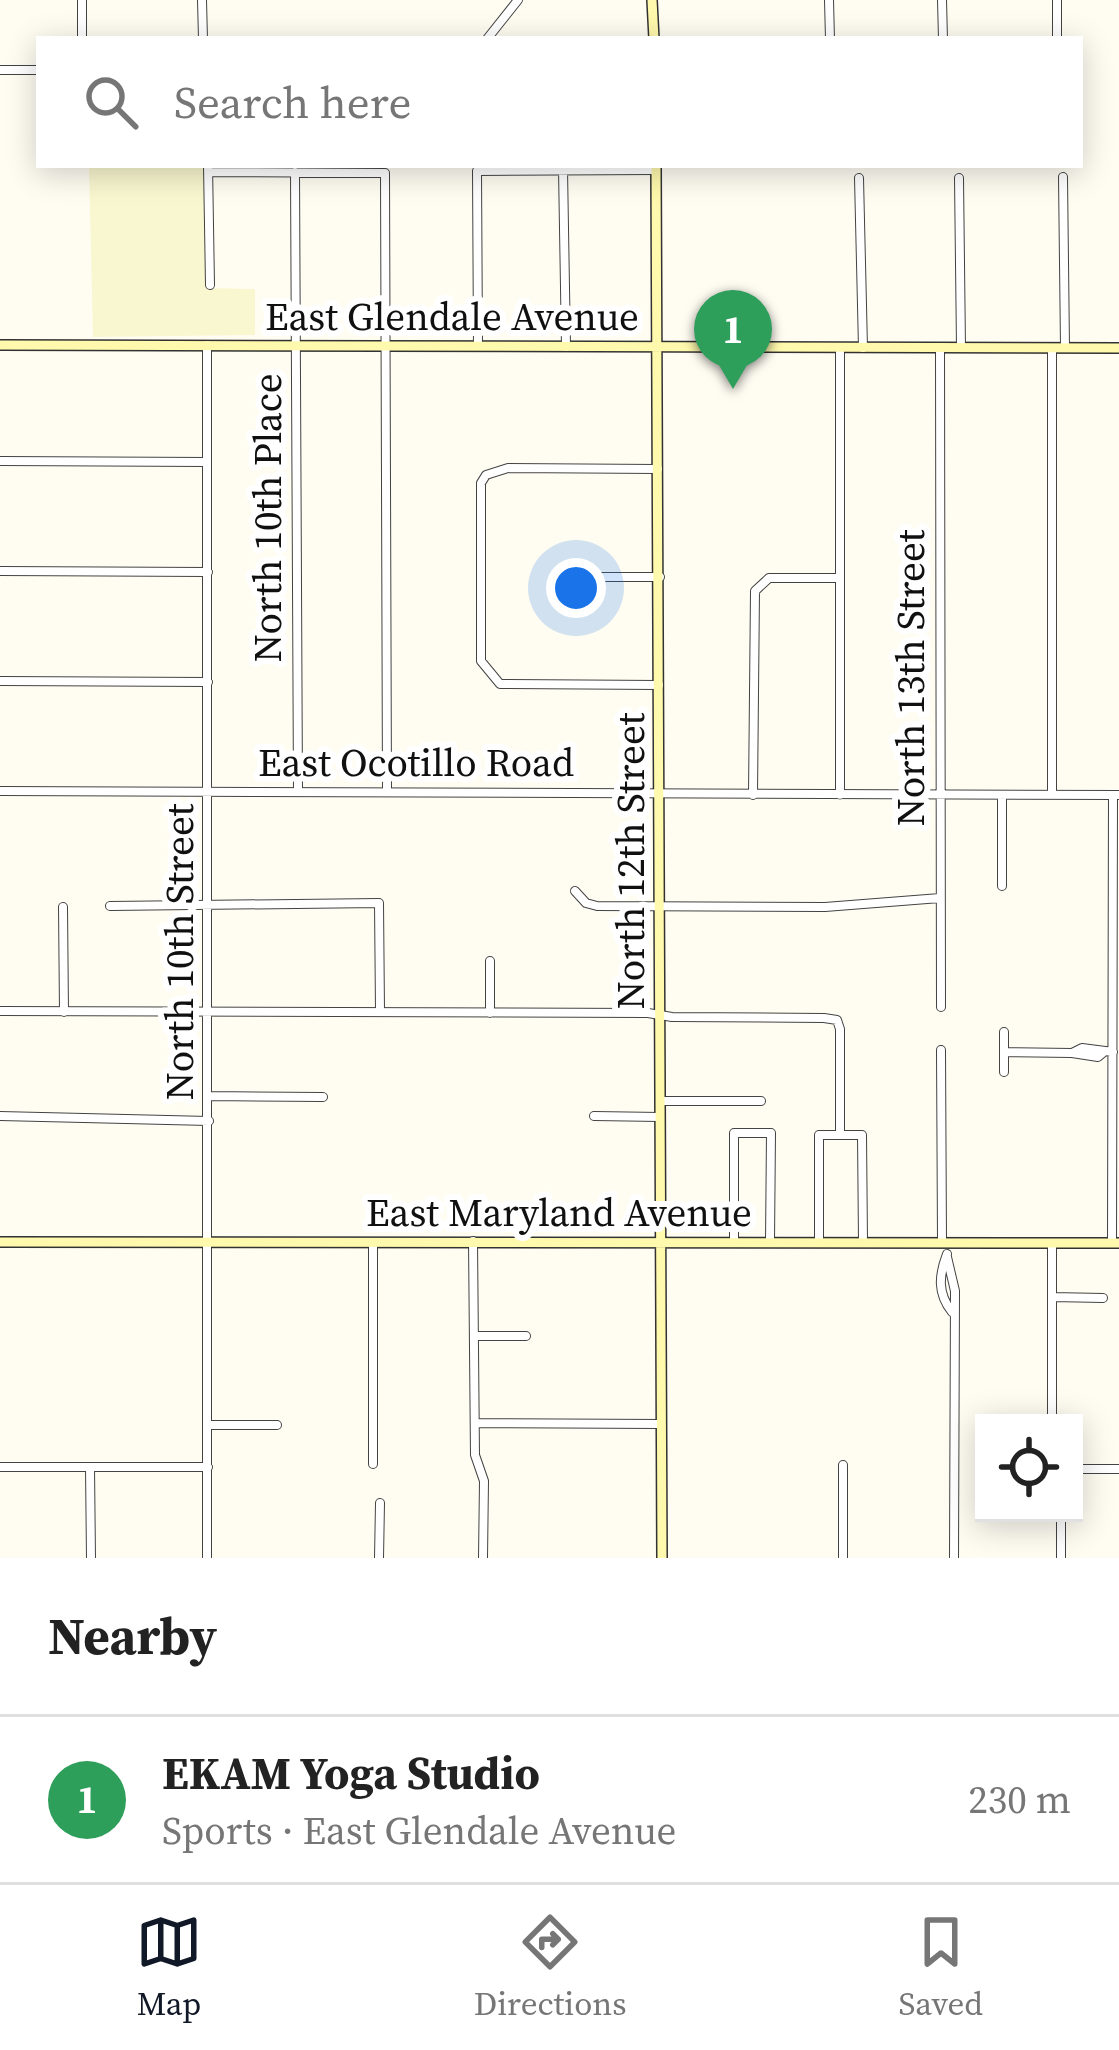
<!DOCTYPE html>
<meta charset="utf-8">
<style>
body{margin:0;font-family:"Source Serif 4",serif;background:#f6f6f6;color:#222}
.controls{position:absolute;right:36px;bottom:36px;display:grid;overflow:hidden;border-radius:0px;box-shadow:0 6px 30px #0003}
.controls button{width:108px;height:108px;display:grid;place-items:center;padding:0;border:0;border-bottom:3px solid #e0e0e0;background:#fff;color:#222;font:60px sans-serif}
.you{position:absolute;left:576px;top:588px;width:42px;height:42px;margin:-30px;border:9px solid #fff;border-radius:50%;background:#1a73e8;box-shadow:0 0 0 18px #1a73e833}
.badge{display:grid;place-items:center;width:78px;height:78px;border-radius:50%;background:#111827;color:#fff;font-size:39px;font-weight:700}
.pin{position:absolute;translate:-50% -99px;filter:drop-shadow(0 3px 6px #0008)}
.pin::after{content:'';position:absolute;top:63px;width:42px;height:36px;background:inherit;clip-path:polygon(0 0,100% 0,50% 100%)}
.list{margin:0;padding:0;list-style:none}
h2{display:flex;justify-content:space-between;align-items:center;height:156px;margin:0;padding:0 48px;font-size:51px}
h2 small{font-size:39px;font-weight:400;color:#767676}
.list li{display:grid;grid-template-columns:78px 1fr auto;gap:36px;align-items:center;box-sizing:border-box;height:168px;padding:0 48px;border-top:3px solid #e0e0e0}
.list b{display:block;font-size:45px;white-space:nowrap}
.list p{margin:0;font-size:39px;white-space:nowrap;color:#767676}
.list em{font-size:39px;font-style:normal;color:#767676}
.icon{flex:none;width:66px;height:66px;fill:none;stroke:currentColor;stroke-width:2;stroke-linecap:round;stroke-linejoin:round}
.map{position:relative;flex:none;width:1119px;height:1558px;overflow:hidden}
.search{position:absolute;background:#fff;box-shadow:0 6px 30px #0003;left:36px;right:36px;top:36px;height:132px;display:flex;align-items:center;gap:30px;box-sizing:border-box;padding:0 42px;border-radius:0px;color:#767676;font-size:45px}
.sheet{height:324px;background:#fff}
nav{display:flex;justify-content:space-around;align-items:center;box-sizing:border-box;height:168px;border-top:3px solid #e0e0e0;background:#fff;font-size:33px;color:#767676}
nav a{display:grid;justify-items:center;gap:6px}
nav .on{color:#111827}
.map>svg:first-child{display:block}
.farmland{fill:#f9f7cf}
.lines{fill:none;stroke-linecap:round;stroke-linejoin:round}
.street-casing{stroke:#434343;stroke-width:10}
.secondary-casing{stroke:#323232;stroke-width:12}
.street{stroke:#fff;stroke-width:8}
.secondary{stroke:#fff9ad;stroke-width:9}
.labels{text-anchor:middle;stroke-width:12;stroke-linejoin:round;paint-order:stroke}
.street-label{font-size:39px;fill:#101010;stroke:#fff}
</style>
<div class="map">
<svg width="1119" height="1558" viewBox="0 0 1119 1558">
<rect width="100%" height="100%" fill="#fffdf2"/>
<path class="farmland" d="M89,165H204L206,288L255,289V335L93,337Z"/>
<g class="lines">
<g class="street-casing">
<path id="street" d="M82,0V39
M202,0L203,39
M829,0L830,39
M942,0L943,39
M1057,0V39
M487,39L518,0
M0,70H39
M208,165L210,285
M563,169L566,347
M208,172L385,173L387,792
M295,172L298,792
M1063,177L1065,348
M859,178L863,348
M959,178L961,348
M478,346L477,171L656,170
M940,348L941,1007
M1052,348V795
M0,461L207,462
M658,469L508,468L486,475L481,483V661L500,684L659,685
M0,571L208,572
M579,577H660
M0,681L208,682
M0,791L1119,795
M753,795L755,591L769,578H840
M840,795V348
M1002,795V886
M575,891L586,903L597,906L825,907L940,898
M110,906L379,903L380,1011
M63,907L64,1012
M490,961V1013
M0,1011L648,1013L672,1017L824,1018L837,1020L840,1029V1135
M1004,1032V1052L1072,1053
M941,1050L942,1241
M1104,1052L1098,1057L1072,1053L1082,1048L1113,1052
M1004,1072V1052
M209,1096L323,1097
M660,1101H761
M0,1116L209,1121
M594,1116L660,1117
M473,1241L475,1455L484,1481L483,1558
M734,1241V1133H771L770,1241
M819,1241V1135H862L863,1242
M373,1242V1464
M1052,1243V1423
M1112,1243L1113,795
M947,1254C939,1275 937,1293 952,1312
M947,1257L955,1291L954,1558
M1052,1297L1103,1298
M475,1336H526
M475,1423L661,1424
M208,1425H277
M843,1465V1558
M0,1467H208
M90,1467L91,1558
M1074,1469H1119
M1061,1513V1558
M207,1558V345
M379,1558L380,1503"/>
</g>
<g class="secondary-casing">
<path id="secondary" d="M652,0L654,39
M656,165L662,1558
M0,345L1119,348
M0,1242L1119,1243"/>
</g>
<use href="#street" class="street"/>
<use href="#secondary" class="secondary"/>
</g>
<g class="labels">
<g class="street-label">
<text x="452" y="330">East Glendale Avenue</text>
<text transform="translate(267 518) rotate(-90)" y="14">North 10th Place</text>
<text transform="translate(910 678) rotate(-90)" y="14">North 13th Street</text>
<text x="416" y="776">East Ocotillo Road</text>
<text transform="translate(630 861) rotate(-90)" y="14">North 12th Street</text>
<text transform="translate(179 952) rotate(-90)" y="14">North 10th Street</text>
<text x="559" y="1226">East Maryland Avenue</text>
</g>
</g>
</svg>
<div class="controls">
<button><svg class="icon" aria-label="locate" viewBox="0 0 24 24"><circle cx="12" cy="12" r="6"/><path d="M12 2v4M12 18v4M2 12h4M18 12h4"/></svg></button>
</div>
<div class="you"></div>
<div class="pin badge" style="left:733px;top:389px;background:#2e9e5b">1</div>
<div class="search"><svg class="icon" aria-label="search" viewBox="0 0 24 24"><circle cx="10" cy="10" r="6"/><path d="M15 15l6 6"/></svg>Search here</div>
</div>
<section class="sheet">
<h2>Nearby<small></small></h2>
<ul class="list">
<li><span class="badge" style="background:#2e9e5b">1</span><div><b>EKAM Yoga Studio</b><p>Sports · East Glendale Avenue</p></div><em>230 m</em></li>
</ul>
</section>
<nav>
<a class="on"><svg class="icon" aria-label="map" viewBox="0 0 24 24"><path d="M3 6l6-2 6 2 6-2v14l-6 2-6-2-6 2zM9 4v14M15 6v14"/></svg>Map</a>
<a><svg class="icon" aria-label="directions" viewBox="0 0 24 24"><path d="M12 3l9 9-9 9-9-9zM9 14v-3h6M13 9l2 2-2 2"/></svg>Directions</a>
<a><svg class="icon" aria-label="saved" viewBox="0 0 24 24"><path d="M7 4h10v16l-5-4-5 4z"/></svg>Saved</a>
</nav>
